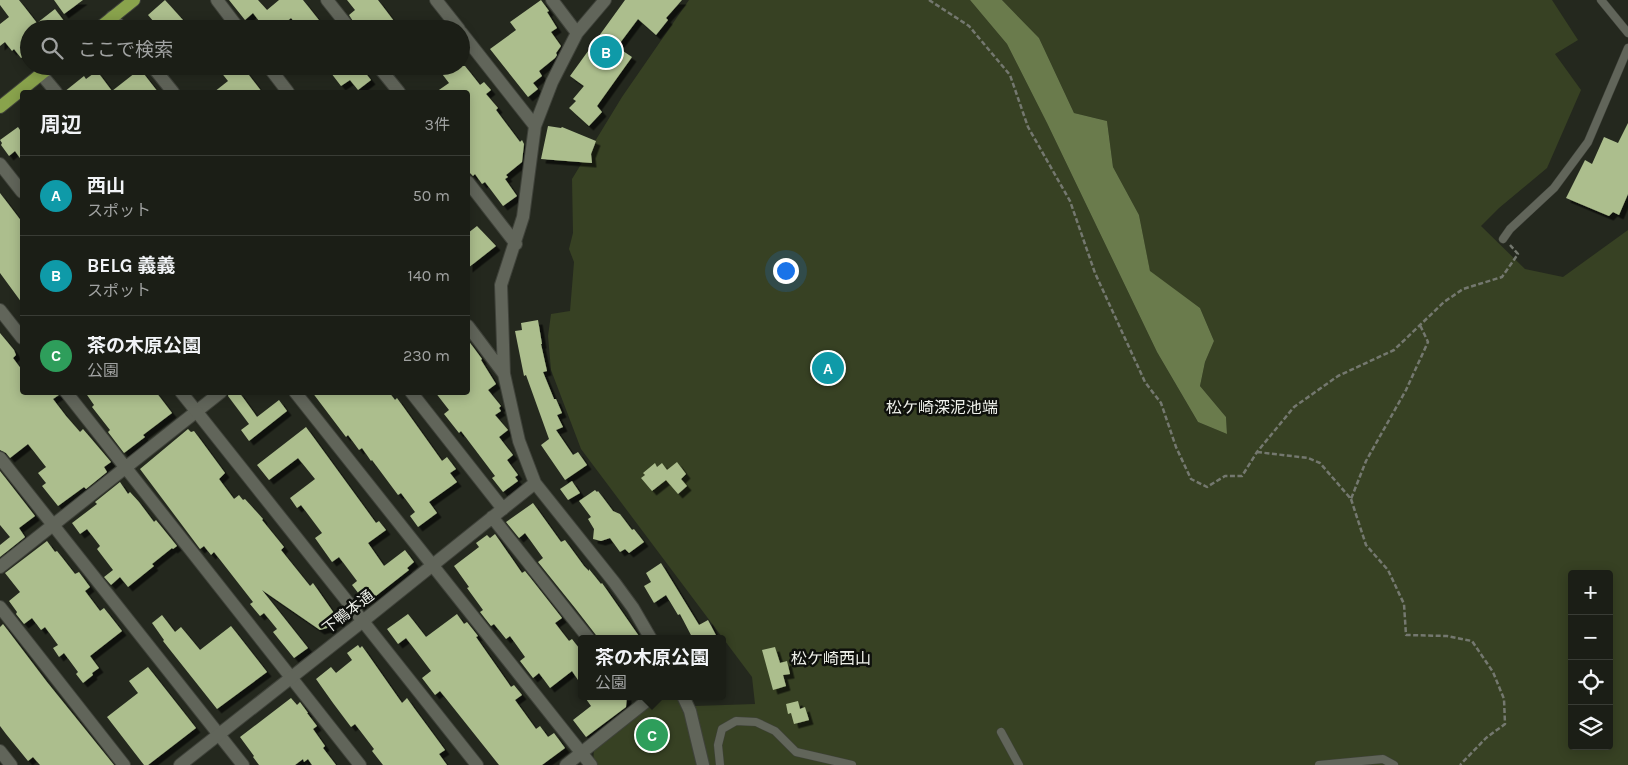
<!DOCTYPE html>
<html lang="ja">
<meta charset="utf-8">
<style>
body{margin:0;font-family:Karla,"Noto Sans JP",sans-serif;background:#24271f;color:#f1f3f6}
.controls{position:absolute;right:15px;bottom:15px;display:grid;overflow:hidden;border-radius:5px;box-shadow:0 2px 12px #0003}
.controls button{width:45px;height:45px;display:grid;place-items:center;padding:0;border:0;border-bottom:1px solid #393c35;background:#1b1e16;color:#f1f3f6;font:25px sans-serif}
.you{position:absolute;left:785px;top:270px;width:18px;height:18px;margin:-12px;border:4px solid #fff;border-radius:50%;background:#1a73e8;box-shadow:0 0 0 8px #1a73e833}
.badge{display:grid;place-items:center;width:32px;height:32px;border-radius:50%;background:#1a73e8;color:#fff;font-size:16px;font-weight:700}
.pin{position:absolute;translate:-50% -50%;border:2px solid #fff;box-shadow:0 1px 5px #0006}
.popup{position:absolute;left:578px;top:635px;width:148px;height:65px;box-sizing:border-box;display:grid;place-content:center;border-radius:5px;background:#1b1e16;filter:drop-shadow(0 1px 4px #0005);font-size:16px;white-space:nowrap;color:#a0a2a1}
.popup b{font-size:19px;color:#f1f3f6}
.popup::after{content:'';position:absolute;left:50%;top:100%;margin-left:-10px;border:10px solid transparent;border-top-color:#1b1e16}
.list{margin:0;padding:0;list-style:none}
h2{display:flex;justify-content:space-between;align-items:center;height:65px;margin:0;padding:0 20px;font-size:21px}
h2 small{font-size:16px;font-weight:400;color:#a0a2a1}
.list li{display:grid;grid-template-columns:32px 1fr auto;gap:15px;align-items:center;box-sizing:border-box;height:80px;padding:0 20px;border-top:1px solid #393c35}
.list b{display:block;font-size:19px;white-space:nowrap}
.list p{margin:0;font-size:16px;white-space:nowrap;color:#a0a2a1}
.list em{font-size:16px;font-style:normal;color:#a0a2a1}
.icon{flex:none;width:28px;height:28px;fill:none;stroke:currentColor;stroke-width:2;stroke-linecap:round;stroke-linejoin:round}
.map{position:relative;flex:none;width:1628px;height:765px;overflow:hidden}
.search{position:absolute;background:#1b1e16;box-shadow:0 2px 12px #0003;left:20px;top:20px;width:450px;height:55px;display:flex;align-items:center;gap:12px;box-sizing:border-box;padding:0 18px;border-radius:28px;color:#a0a2a1;font-size:19px}
.panel{position:absolute;background:#1b1e16;box-shadow:0 2px 12px #0003;left:20px;top:90px;width:450px;height:305px;border-radius:5px}
.map>svg:first-child{display:block}
.green{fill:#374123;fill-rule:evenodd}
.water{fill:#6a7b4c}
.building{fill:#acbe8d;filter:url(#shadow)}
.lines{fill:none;stroke-linecap:round;stroke-linejoin:round}
.lane-casing{stroke:#3f423a;stroke-width:9}
.street-casing{stroke:#3f423a;stroke-width:14}
.secondary-casing{stroke:#3f423a;stroke-width:14}
.primary-casing{stroke:#3f423a;stroke-width:14}
.path{stroke:#74786f;stroke-width:2.5;stroke-dasharray:5 2.5;stroke-linecap:butt}
.lane{stroke:#61655a;stroke-width:8}
.street{stroke:#61655a;stroke-width:12}
.secondary{stroke:#61655a;stroke-width:12}
.primary{stroke:#89a34c;stroke-width:12}
.labels{text-anchor:middle;stroke-width:5;stroke-linejoin:round;paint-order:stroke}
.street-label{font-size:15px;fill:#eff1eb;stroke:#0e100c}
.neighbourhood-label{font-size:16px;fill:#eff1eb;stroke:#0e100c}
</style>
<div class="map">
<svg width="1628" height="765" viewBox="0 0 1628 765">
<defs>
<filter id="shadow"><feDropShadow dx="4.5" dy="4.5" stdDeviation="0" flood-color="#0009"/></filter>
</defs>
<rect width="100%" height="100%" fill="#24281e"/>
<path class="green" d="M689,0H970L1007,44L1047,123L1157,352L1198,422L1227,434L1226,417L1200,386L1205,362L1214,341L1200,308L1150,272L1139,215L1113,167L1107,121L1074,113L1039,38L1002,0H1552L1578,40L1555,54L1581,90L1547,168L1499,208L1481,226L1525,269L1563,277L1628,230V765H706L695,706L755,704L752,677L581,449L551,370L548,336L551,314L570,311L574,262L569,249L573,233L572,179L622,97ZM1572,574H1609V746H1572Z
M659,696H676L690,727L703,765H595L593,763L594,749Z"/>
<path class="water" d="M970,0H1002L1039,38L1074,113L1107,121L1113,167L1139,215L1150,271L1200,308L1214,341L1205,362L1200,386L1226,417L1227,434L1198,422L1157,352L1047,123L1007,44Z"/>
<path class="building" d="M0,0H19L37,23L55,9L70,29H29V53L21,58L14,49L12,51L5,42L0,46V24L9,17L0,5Z
M54,0H83L64,14Z
M165,0L183,20L190,29H160L148,15Z
M229,0H258L267,10L279,0H303L326,29H300L291,18L278,29H265L253,13L245,20Z
M347,0H378L400,29H358L349,15L355,10Z
M541,0L549,11L547,12L557,28L551,32L561,46L556,53L557,55L555,58L539,71L542,76L533,83L538,89L528,97L490,49L516,30L510,22Z
M625,0H682L666,18L668,20L656,35L638,19L617,47L632,57L597,106L602,112L589,126L569,108L576,101L573,99L584,86L570,76Z
M227,66H242L262,92H214L228,81L220,71Z
M339,66H360L371,80L358,90L350,80L341,86L331,73Z
M436,66H465L480,85L484,82L491,90L486,94L498,108L496,110L520,142L522,140L524,144L522,162L506,175L508,177L505,179L517,196L503,206L485,182L482,184L475,174L473,176L468,171V92H436L449,83Z
M140,69L158,92H64L84,76L86,79L97,71L112,91Z
M1628,123V194L1619,215L1613,212L1609,216L1566,198L1585,160L1592,164L1604,137L1618,143Z
M548,126L561,128L562,127L596,141L591,154L592,163L541,159Z
M18,127L22,133V161L15,151L9,156L1,145L2,143L0,140Z
M0,193L22,222V303L0,273Z
M477,226L496,246L468,268V233Z
M538,320L542,344H541L547,371L543,372L554,399H556L562,413L557,415L563,427L556,430L573,455L578,452L587,465L565,480L541,445L549,439L526,375L524,376L515,331L522,330L521,323Z
M0,333L14,350L16,355L13,358L22,370V392H58L59,395L53,399L66,416L80,432L83,429L111,462L104,467L107,472L86,489L84,487L58,506L42,486L46,483L38,473L46,467L28,444L10,458L6,453L0,450Z
M468,340L482,359L481,360L496,384L488,390L501,406L499,408L501,411L495,415L508,430L499,437L513,455L507,460L518,475L515,477L518,481L503,492L492,478L495,476L461,431L459,433L444,414L449,410L435,392H468Z
M85,392H156L172,413L143,435L145,437L124,453L108,432L110,430L92,407L94,405Z
M229,392H239L257,417L279,400L287,411L249,441L241,430L249,424L228,396Z
M312,392H389L395,400L397,398L442,461L447,457L456,469L450,473L457,482L429,502L437,513L418,527L410,516L415,512L401,493L398,495L372,460L371,461L362,448L359,450L348,435L346,437Z
M306,427L376,523L379,521L386,530L368,543L384,566L405,550L414,562L407,568L409,570L372,599L370,598L367,600L362,592L359,594L352,585L357,581L339,557L332,562L315,538L322,533L301,505L297,508L290,498L315,479L298,458L269,480L257,465Z
M188,429L191,432L194,431L225,473L219,479L234,499L239,495L243,500L245,499L263,519L262,520L284,547L281,550L310,586L313,583L336,616L334,617L337,621L327,628L320,630L262,590L308,648L294,658L273,632L277,629L264,613L260,616L250,604L253,602L214,552L211,555L204,546L200,549L140,469Z
M677,462L686,474L681,479L687,486L678,494L666,480L652,491L641,478L645,475L643,473L655,463L657,467L662,463L667,470Z
M0,471L35,516L19,528L25,537L0,557V545L10,537L0,525Z
M572,481L580,493L568,500L560,489Z
M120,482L128,494L130,492L139,502L154,522L156,520L177,546L173,549L172,548L152,564L154,566L128,587L120,577L111,585L104,577L113,570L97,549L100,546L87,529L80,534L72,523L97,504L95,502Z
M595,490L597,492L598,491L613,511L620,514L632,530L634,529L644,542L629,553L625,549L620,552L610,538L601,541L593,539L594,529L588,519L591,517L579,501Z
M533,503L561,542L565,540L584,566L589,571V569L601,584L602,583L641,639H599L575,608L538,562L543,558L525,533L519,538L506,522Z
M495,534L522,573L525,571L562,618L555,623L569,641L572,639L582,652V686L572,671L550,688L539,673L533,678L520,661L525,657L510,636L506,639L494,624L491,626L480,612L483,610L467,588L469,587L454,566L479,547L476,543L487,535L490,538Z
M47,541L55,552L57,551L75,574L79,572L90,587L85,591L100,611L104,608L122,631L90,656L99,668L92,673L93,675L83,683L76,674L78,672L64,653L59,657L53,648L58,645L45,627L41,630L32,618L24,624L16,614L17,612L9,601L20,592L5,573Z
M661,563L699,625L708,620L718,639H693L680,614L678,615L666,595L654,603L644,586L651,582L646,573Z
M408,614L426,637L457,614L464,624L467,622L478,636L476,637L511,687L514,685L522,695L515,700L536,729L540,726L548,737L554,733L565,748L542,765H499L440,691L435,695L422,678L431,671L406,638L398,644L387,629Z
M162,615L175,632L181,627L200,650L231,626L267,672L217,709L163,641L164,640L152,623Z
M3,624L47,682L114,765H40L33,757L28,761L6,734L0,726V627Z
M358,645L360,648L362,646L402,703L407,698L414,708L445,750L439,754L447,765H383L372,751L374,749L355,724L351,727L333,703L316,679L331,667L336,673L352,660L347,653Z
M775,647L780,663L787,661L790,674L783,675L786,686L773,690L762,650Z
M148,667L196,728L148,765H144L107,717L138,693L129,681Z
M584,696H627L626,707L586,737L573,720L591,706Z
M291,698L297,705L300,702L308,713H307L317,726L313,729L325,746L323,748L336,765H312L308,759L304,762L303,759L295,765H259L253,757L254,756L240,737Z
M798,701L800,709L805,707L809,720L794,724L791,713L788,714L786,704Z"/>
<g class="lines">
<g class="lane-casing">
<path id="lane" d="M1601,0L1628,33
M1503,239L1510,229L1554,188L1588,142L1628,48
M1001,732L1019,765
M720,765L718,745L722,729L736,721L756,722L775,731L796,752L852,765
M1319,765L1383,759L1394,765"/>
</g>
<g class="street-casing">
<path id="street" d="M217,0L239,29
M327,0L350,29
M436,0L459,29
M552,0L577,33
M605,0L577,33L552,82L535,126L523,217L501,285L504,374L519,441L535,483L614,582L633,608L651,639
M112,17L122,29
M461,32L535,126
M152,66L173,92
M268,66L288,92
M378,66L399,92
M41,74L56,92
M468,182L516,244
M0,310L22,338
M468,326L504,374
M66,392L360,765
M295,392L591,765
M411,392L503,509
M0,458L243,765
M492,517L589,639
M0,567L221,392
M0,607L124,765
M363,621L535,483
M683,696L690,711L703,765
M0,751L11,765
M566,765L653,696"/>
</g>
<g class="secondary-casing">
<path id="secondary" d="M0,164L22,192
M181,392L477,765
M180,765L363,621"/>
</g>
<g class="primary-casing">
<path id="primary" d="M98,29L134,0
M0,107L51,66"/>
</g>
<path class="path" d="M929,0L969,26L1010,75L1028,127L1070,201L1095,273L1145,382L1161,403L1176,447L1191,479L1207,487L1225,476H1242L1257,452L1294,407L1338,376L1394,350L1444,302L1463,289L1502,277L1518,254L1510,245
M1257,452L1308,458L1320,463L1351,499L1366,461L1406,390L1428,342L1420,325
M1351,499L1366,545L1388,570L1404,604L1406,635L1447,636L1472,641L1493,672L1504,699L1505,724L1486,738L1460,765"/>
<use href="#lane" class="lane"/>
<use href="#street" class="street"/>
<use href="#secondary" class="secondary"/>
<use href="#primary" class="primary"/>
</g>
<g class="labels">
<g class="street-label">
<text transform="translate(348 612) rotate(-38)" y="5">下鴨本通</text>
</g>
<g class="neighbourhood-label">
<text x="942" y="413">松ケ崎深泥池端</text>
<text x="831" y="664">松ケ崎西山</text>
</g>
</g>
</svg>
<div class="controls">
<button>+</button>
<button>−</button>
<button><svg class="icon" aria-label="locate" viewBox="0 0 24 24"><circle cx="12" cy="12" r="6"/><path d="M12 2v4M12 18v4M2 12h4M18 12h4"/></svg></button>
<button><svg class="icon" aria-label="layers" viewBox="0 0 24 24"><path d="M12 4l9 5-9 5-9-5zM3 14l9 5 9-5"/></svg></button>
</div>
<div class="you"></div>
<div class="pin badge" style="left:828px;top:368px;background:#0f9aa8">A</div>
<div class="pin badge" style="left:606px;top:52px;background:#0f9aa8">B</div>
<div class="pin badge" style="left:652px;top:735px;background:#2e9e5b">C</div>
<div class="popup"><b>茶の木原公園</b>公園</div>
<div class="search"><svg class="icon" aria-label="search" viewBox="0 0 24 24"><circle cx="10" cy="10" r="6"/><path d="M15 15l6 6"/></svg>ここで検索</div>
<section class="panel">
<h2>周辺<small>3件</small></h2>
<ul class="list">
<li><span class="badge" style="background:#0f9aa8">A</span><div><b>西山</b><p>スポット</p></div><em>50 m</em></li>
<li><span class="badge" style="background:#0f9aa8">B</span><div><b>BELG 義義</b><p>スポット</p></div><em>140 m</em></li>
<li><span class="badge" style="background:#2e9e5b">C</span><div><b>茶の木原公園</b><p>公園</p></div><em>230 m</em></li>
</ul>
</section>
</div>
